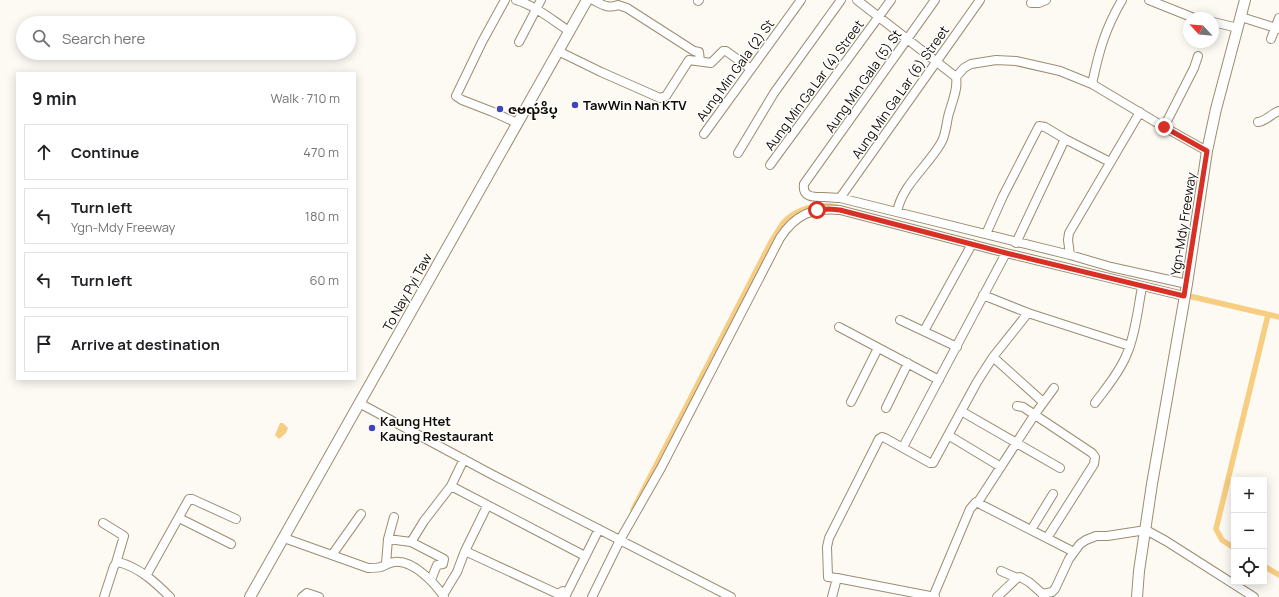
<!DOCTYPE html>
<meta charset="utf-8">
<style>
body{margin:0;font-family:Manrope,"Noto Sans Myanmar",sans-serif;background:#f2f2f2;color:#202124}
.controls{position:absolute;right:12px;bottom:12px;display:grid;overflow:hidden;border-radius:0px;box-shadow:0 2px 10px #0003}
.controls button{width:36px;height:36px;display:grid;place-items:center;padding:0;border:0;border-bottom:1px solid #e0e0e0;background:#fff;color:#202124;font:20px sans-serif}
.compass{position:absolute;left:1183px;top:12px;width:36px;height:36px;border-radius:50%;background:#fff;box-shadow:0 2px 10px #0003;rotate:296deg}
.stop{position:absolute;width:12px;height:12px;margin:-9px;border:3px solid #d93025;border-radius:50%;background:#fff}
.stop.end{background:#d93025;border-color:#fff;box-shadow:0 1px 4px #0008}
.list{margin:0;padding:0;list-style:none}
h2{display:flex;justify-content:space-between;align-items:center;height:52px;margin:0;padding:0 16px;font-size:17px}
h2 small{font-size:13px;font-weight:400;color:#757577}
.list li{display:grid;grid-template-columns:26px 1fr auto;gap:12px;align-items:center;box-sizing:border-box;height:56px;margin:0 8px 8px;padding:0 8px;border:1px solid #e0e0e0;border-radius:0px}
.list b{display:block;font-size:15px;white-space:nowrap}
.list p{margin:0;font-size:13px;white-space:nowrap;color:#757577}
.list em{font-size:13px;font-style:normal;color:#757577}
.icon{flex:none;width:22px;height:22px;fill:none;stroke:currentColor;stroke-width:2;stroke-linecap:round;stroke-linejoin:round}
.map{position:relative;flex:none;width:1279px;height:597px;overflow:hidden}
.search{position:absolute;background:#fff;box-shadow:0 2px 10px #0003;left:16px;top:16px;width:340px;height:44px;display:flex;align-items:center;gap:10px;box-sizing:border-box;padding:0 14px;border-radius:22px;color:#757577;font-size:15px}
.panel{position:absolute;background:#fff;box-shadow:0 2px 10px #0003;left:16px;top:72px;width:340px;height:308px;border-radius:0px}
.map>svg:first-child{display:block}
.water{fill:#f7cd81}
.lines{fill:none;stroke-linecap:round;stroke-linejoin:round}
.canal{stroke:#f7cd81;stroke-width:5.5}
.minor-casing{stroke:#9c8d71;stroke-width:10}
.major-casing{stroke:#9c8d71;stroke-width:12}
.minor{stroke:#fff;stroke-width:8}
.major{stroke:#fff;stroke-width:10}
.route{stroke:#d93025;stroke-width:5}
.poi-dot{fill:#4244b9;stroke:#fff;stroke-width:1.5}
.labels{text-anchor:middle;stroke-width:3;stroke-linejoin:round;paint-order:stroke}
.street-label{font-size:13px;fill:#100b03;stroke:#fff}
.poi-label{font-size:13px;font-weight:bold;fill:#100b03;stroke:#fff;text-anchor:start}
</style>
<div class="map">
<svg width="1279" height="597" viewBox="0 0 1279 597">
<rect width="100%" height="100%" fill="#fdf9f3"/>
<path class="water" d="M280,423H283L288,428L286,433L279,439L275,435Z"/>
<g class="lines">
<path class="canal" d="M1189,296L1279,317
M633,510L771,242C775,236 779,229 783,223C796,209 817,203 836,207
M1234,548L1222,540L1216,529L1268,315
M1264,566L1279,575"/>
<g class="minor-casing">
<path id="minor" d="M505,0L482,42L456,96L462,100L493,112L517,123
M516,0C536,6 552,20 569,31
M593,0C603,5 608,9 618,5L627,8L694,51L699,52L700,61
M857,0L956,77C958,89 953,99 950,110C946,120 947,133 941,143C928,166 902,185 897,212
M935,0L804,184C802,198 814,197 824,197C829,197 835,198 840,198L1070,255L1111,267L1187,284
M1149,0L1194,18
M698,1L699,0
M1031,3H1039L1046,0
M1241,17L1279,29
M1213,22L1238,28
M1271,39L1279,18
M519,42L541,0
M558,51L601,72L660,98L666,96L689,60L711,63L723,51H726L751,69
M956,77L964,68L971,64L996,60L1016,61L1060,71L1092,84L1164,127L1207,151
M1092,84C1099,51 1105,29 1122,0
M1258,122C1266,121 1271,114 1279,111
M1164,127L1194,68L1198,56
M704,134L801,0
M738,153L774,93L841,0
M770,165L891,0
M840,198L980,0
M986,234L1003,196L1039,126L1045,127L1065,139L1110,162
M1016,243L1065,139
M1070,255L1068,240L1069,233L1140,112
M983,295L1028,313L1130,346
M900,320L957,347
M839,327L939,380
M924,331L972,244
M993,357L1043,402
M851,402L878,348
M359,403L491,474L731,597
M1095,403C1106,388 1119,373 1126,356C1135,337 1138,308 1142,287
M1017,406L1023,407L1092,453L1095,457L1094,464L1047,538
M886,408L908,363
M961,411L1060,468
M948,435L1001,467
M903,447L1006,253
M451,486L585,556
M978,502L1035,414L1054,388
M179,518L231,544
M103,523L124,536L116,563
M1031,530L1053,494
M284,538L368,568C372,568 377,568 381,567C386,565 390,562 395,562C413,560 435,583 444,597
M388,539L411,542L444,559L443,564L437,565L431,580
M411,542L424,521L451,486L464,459
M465,551L558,594L563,591L567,593
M332,555L361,514
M386,564L388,539L394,517
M1001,571L1017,578
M146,576L189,499H192L236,519
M837,578L828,577L827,547L829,538L879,439L882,437L885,438L930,463H933L977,382L993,357L1028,313
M1042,594L1052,592L1055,589L1069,559L1080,544L1086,540L1096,536H1107L1146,530L1166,541L1254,597
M443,595L457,572L465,551L487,506
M104,597L114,566L118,562C139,567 156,583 170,597
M302,597L307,593L319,597
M565,597L599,529
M592,597L620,540L661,468L780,238C795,215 812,207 840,210L1006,253L1184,296
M832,597L837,578L935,597
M933,597L970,509L976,502L1074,552
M997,597L1017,578L1020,577L1029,582L1045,596"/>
</g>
<g class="major-casing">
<path id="major" d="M250,597L587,0
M1137,597L1139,571L1152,484L1187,284L1207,151L1216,109L1245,0"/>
</g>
<use href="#minor" class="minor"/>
<use href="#major" class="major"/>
</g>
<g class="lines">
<path class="route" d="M817,210L829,209L840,210L1006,253L1184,296L1207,151L1164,127"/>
</g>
<g class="poi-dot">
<circle cx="575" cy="105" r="4"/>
<circle cx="500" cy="109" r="4"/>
<circle cx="372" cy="428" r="4"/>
</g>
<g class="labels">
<g class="street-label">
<text transform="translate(735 70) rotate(-54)" y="5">Aung Min Gala (2) St</text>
<text transform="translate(863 81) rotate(-55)" y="5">Aung Min Gala (5) St</text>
<text transform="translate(814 85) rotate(-54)" y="5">Aung Min Ga Lar (4) Street</text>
<text transform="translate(900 92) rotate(-55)" y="5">Aung Min Ga Lar (6) Street</text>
<text transform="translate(1183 224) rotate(-81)" y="5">Ygn-Mdy Freeway</text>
<text transform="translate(407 292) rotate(-61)" y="5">To Nay Pyi Taw</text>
</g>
<g class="poi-label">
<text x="583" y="110">TawWin Nan KTV</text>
<text x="508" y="114">ဇဗၺဴဒိပ္</text>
<text x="380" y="426">Kaung Htet<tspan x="380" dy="15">Kaung Restaurant</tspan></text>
</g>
</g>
</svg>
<div class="controls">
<button>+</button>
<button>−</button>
<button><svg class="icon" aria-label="locate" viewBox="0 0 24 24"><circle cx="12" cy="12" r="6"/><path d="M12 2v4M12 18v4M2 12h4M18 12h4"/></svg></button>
</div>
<svg class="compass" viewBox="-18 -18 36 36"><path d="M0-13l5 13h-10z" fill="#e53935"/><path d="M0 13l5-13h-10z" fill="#757577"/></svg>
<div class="stop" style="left:817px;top:210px"></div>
<div class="stop end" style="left:1164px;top:127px"></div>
<div class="search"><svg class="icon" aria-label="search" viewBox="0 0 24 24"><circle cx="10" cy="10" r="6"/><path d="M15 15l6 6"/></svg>Search here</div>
<section class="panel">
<h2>9 min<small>Walk · 710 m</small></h2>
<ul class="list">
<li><svg class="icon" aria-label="ahead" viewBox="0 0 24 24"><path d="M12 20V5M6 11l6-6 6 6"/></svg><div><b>Continue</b></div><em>470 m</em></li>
<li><svg class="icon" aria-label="left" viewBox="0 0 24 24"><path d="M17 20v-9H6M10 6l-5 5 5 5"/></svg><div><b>Turn left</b><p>Ygn-Mdy Freeway</p></div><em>180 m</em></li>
<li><svg class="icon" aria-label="left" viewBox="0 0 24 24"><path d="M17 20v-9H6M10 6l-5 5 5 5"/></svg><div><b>Turn left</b></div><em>60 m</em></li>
<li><svg class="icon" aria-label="arrive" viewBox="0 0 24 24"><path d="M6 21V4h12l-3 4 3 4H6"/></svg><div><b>Arrive at destination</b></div></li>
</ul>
</section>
</div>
